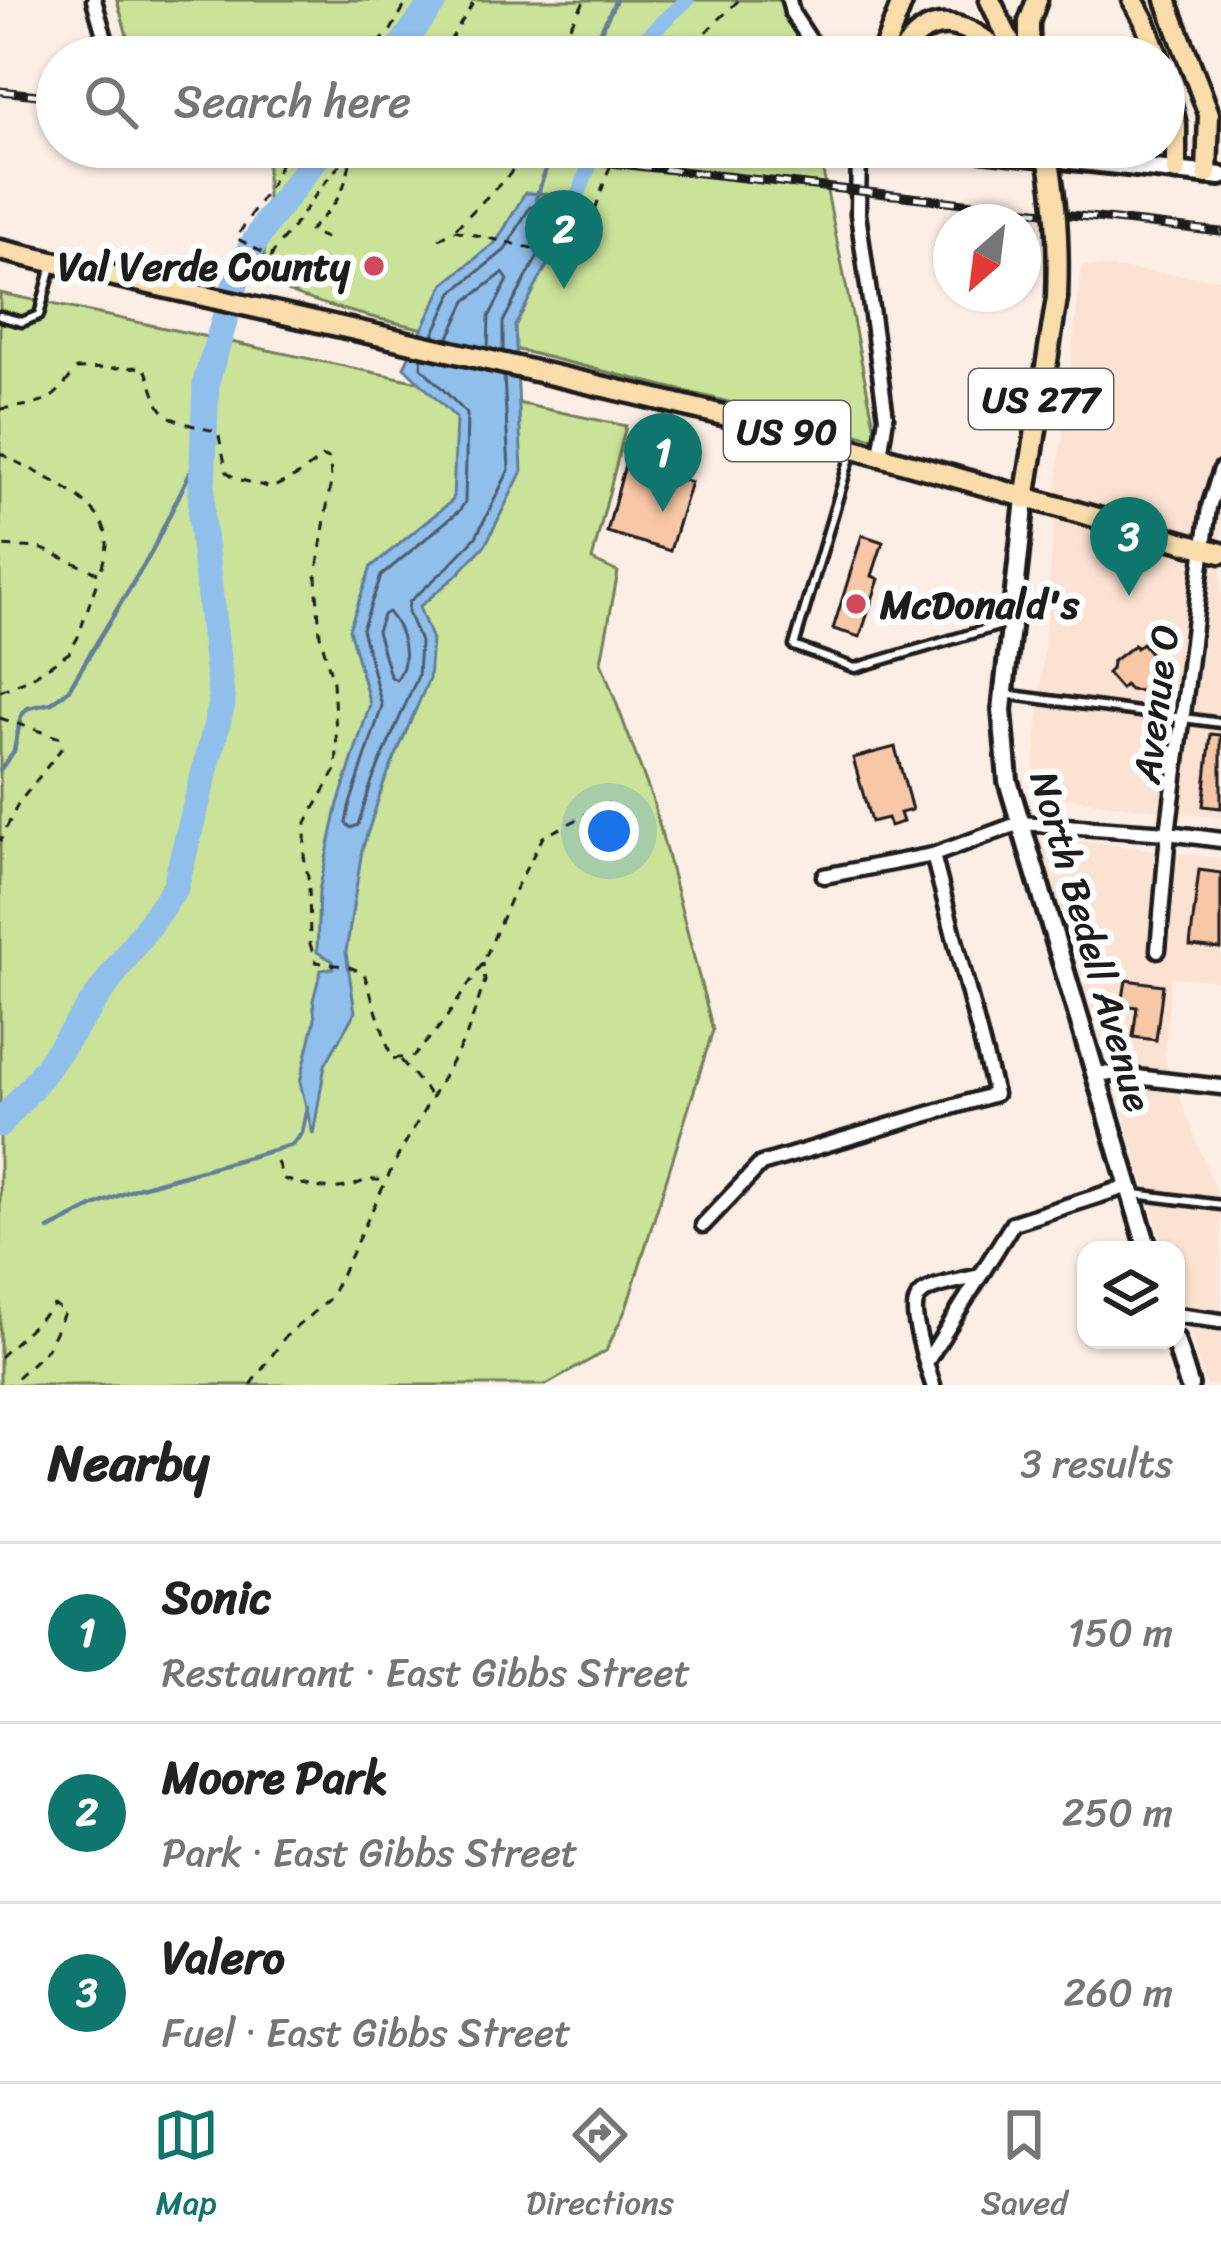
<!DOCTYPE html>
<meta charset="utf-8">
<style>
body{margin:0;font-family:Sriracha,sans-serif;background:#f2f2f2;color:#222}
.controls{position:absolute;right:36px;bottom:36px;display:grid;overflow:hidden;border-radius:24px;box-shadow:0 3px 9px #0004}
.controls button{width:108px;height:108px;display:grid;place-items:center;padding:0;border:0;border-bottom:3px solid #e0e0e0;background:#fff;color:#222;font:60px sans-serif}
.compass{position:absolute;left:933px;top:204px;width:108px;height:108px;border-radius:50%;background:#fff;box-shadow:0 3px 9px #0004;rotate:208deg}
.you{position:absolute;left:609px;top:831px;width:42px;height:42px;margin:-30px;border:9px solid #fff;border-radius:50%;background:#1a73e8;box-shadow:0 0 0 18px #1a73e833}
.badge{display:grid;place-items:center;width:78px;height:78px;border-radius:50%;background:#0f766e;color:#fff;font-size:39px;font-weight:700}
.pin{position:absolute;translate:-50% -99px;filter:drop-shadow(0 3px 6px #0008)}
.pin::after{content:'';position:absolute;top:63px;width:42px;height:36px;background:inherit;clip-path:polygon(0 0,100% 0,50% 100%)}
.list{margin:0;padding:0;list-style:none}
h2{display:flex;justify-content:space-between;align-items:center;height:156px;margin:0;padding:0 48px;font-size:51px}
h2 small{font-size:39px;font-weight:400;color:#767676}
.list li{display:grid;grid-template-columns:78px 1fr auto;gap:36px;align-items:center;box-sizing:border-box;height:180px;padding:0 48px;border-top:3px solid #e0e0e0}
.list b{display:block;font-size:45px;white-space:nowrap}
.list p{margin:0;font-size:39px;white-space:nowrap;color:#767676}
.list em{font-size:39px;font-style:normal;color:#767676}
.icon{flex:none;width:66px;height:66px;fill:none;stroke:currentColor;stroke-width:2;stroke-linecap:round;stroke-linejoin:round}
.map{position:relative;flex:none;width:1221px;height:1385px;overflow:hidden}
.search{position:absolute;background:#fff;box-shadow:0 3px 9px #0004;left:36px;right:36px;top:36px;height:132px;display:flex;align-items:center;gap:30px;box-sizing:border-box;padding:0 42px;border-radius:66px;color:#767676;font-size:45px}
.sheet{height:696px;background:#fff}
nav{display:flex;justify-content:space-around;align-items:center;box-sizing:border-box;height:168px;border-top:3px solid #e0e0e0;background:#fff;font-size:33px;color:#767676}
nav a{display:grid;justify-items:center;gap:6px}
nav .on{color:#0f766e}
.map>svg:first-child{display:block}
.built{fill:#fce2d2}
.green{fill:#cae399;stroke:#73805a;stroke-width:3}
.water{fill:#91bfeb;stroke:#627e98;stroke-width:3}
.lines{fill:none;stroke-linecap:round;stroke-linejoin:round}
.shore{stroke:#4b5d6f;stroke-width:3}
.stream{stroke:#627e98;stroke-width:4.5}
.canal{stroke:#91bfeb;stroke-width:15}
.river{stroke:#91bfeb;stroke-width:27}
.building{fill:#f8c7a7;stroke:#1c1c1c;stroke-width:3}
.service-casing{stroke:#1c1c1c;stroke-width:15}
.minor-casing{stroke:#1c1c1c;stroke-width:21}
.secondary-casing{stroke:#1c1c1c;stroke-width:26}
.primary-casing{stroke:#1c1c1c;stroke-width:27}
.trunk-casing{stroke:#1c1c1c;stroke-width:27}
.path{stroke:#1c1c1c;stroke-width:3;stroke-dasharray:9 9;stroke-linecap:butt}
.service{stroke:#fff;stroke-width:6}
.minor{stroke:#fff;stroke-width:12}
.secondary{stroke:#fff;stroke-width:16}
.primary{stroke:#faddab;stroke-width:18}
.trunk{stroke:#faddab;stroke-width:18}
.rail-casing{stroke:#1c1c1c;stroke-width:9}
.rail{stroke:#fff;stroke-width:4.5;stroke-dasharray:14;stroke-linecap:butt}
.primary-bridge-casing{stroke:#1c1c1c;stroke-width:27;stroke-linecap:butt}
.primary-bridge{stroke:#faddab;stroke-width:18}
.poi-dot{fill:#d1495b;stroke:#fff;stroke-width:4.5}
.labels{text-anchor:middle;stroke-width:12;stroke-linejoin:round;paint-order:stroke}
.shield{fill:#fff;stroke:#606060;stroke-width:3}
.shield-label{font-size:36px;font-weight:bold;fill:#1c1c1c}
.poi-label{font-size:39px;font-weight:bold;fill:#1c1c1c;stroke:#fff;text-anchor:end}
.street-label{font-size:39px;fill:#1c1c1c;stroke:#fff}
</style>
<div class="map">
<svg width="1221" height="1385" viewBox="0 0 1221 1385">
<rect width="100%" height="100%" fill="#fdeee5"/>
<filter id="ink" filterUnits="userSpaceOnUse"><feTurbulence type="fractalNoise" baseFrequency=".00833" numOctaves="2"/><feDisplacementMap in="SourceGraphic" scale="24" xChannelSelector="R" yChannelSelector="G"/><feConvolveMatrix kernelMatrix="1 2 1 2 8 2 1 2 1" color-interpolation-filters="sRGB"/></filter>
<g filter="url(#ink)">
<path class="built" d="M1082,265L1221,279V818L1032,794L1058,470Z
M1038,836L1221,858V981L1171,977L1165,1060L1221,1204V1385H1206L1176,1287V1250H1165Z"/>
<path class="green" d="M117,0H787L809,57H133Z
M267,147H818L877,439C752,408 627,376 502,346C421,327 338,315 262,281L267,222Z
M0,293L626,426L592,560L618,572L601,662L653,801L713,1030L626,1309L606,1351L546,1385H0Z"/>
<path class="water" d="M525,193L571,194L562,237L515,326L522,471L486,544L456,576L419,607L432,640L429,679L383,785L362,850L346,952L355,1012L325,1065L313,1135L300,1082L315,1019L313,1000L321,970L333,968V961L317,952L319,891L338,804L370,704L349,629L371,567L453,500L456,418L404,367L444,284L497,241Z"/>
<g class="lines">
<path class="shore" d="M433,335L453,292L505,250L530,207L551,206L555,212L550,233L503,322V351
M448,339L466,301L503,273L508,280L489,317L488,348
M422,357L421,367L467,414L465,502L460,510L381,576L362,629L382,706L349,807L346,823L351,828L358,825L372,781L418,676L420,642L408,612L409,602L448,567L476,537L509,470L504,376
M388,612C403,629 412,661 396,680L390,676L377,631L383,615Z"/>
<path class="stream" d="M588,57L616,0
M536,199L553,147
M0,770L14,751L21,716L28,708L52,703L69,689L151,553L203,446
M49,1229L92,1207L137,1188L292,1145L302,1133L307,1107"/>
<path class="canal" d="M632,57L641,42L687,0
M554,215L578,195L597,147"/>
<path class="river" d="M393,57L435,0
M0,1124L36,1082L175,888L222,704L201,517L206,382L241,265L267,222L324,147"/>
</g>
<path class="building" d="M626,461L691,482L670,551L607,532Z
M862,535L883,542L872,576L879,579L860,637L833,629Z
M1142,643L1165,671L1140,691L1130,690L1125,685L1121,689L1107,673L1111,669L1112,662L1134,645L1136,648Z
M1211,734L1221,735V808L1203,806Z
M895,747L912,810L900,813L903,822L890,826L887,818L871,822L853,758Z
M1199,870L1221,873V949L1190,946Z
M1126,980L1163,985L1156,1040L1133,1037L1137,1007L1122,1005Z"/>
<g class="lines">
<g class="service-casing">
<path id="service" d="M0,316L22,322L39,315L52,266
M851,454L794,646L855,668L1008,623
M1004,694L1221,723
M1135,1194L1221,1205"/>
</g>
<g class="minor-casing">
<path id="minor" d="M94,0L106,42
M789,0L792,13L821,57
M859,147L858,214L886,417L880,456
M824,876L933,855L1020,823L1168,833L1221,840
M1158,950L1168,833L1209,507L1221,469
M1094,1072L1221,1087
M703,1225L761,1164L995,1094L933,855
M1176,1315L1221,1321
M926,1363C906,1289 907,1292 980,1276
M933,1385L926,1363L1013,1223L1129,1186"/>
</g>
<g class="secondary-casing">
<path id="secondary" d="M949,147L1221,176
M1025,499L1002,710L1008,781L1148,1250
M1175,1340L1189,1385"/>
</g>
<g class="primary-casing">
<path id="primary" d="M990,0L1017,57
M1133,0L1144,20L1158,57
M1166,0L1209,114L1207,174
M881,57L903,0
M900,57C930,6 970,23 1005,57
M1029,57V22L1037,0
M1164,75L1176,125V171
M1025,499L1057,298"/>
</g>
<g class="trunk-casing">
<path id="trunk" d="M0,250C231,303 463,353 694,408C871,450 1045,504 1221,553"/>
</g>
<path class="path" d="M366,57L391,30L408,0
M440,57L475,0
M552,57L585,0
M680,57L739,0
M288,147L270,186L236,238L271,257C277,244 287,236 295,224C313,199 329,174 352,153C344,195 339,201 309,231L332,241
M456,228L510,174L524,147
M439,239L454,230L579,259L606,177L618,147
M0,409C45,403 49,407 76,369L144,367C151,380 154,396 160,407C169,423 201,427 218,432L227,472L237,479L272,488L302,473L322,457L330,459L331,481L316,577L320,635L333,682L337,750L336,770L306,823L304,856L309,882L310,944L316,962L349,967L364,973L392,1059L414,1056L442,1024L483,963L511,897L543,837L617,799
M0,453C32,472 110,500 107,545C106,554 102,565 100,574L40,548L0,546
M0,691L29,679L69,653L78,637L99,576
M0,718L60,738L61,749L18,804L0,841
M401,1060L429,1094
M277,1162L284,1179C303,1185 325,1191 346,1187C367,1183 360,1177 386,1181
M0,1357L54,1305L65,1311L47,1349L9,1385
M251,1385L285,1337L330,1298L398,1156L466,1037L485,981L483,963"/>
<use href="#service" class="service"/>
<use href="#minor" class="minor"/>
<use href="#secondary" class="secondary"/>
<use href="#primary" class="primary"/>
<use href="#trunk" class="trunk"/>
<g class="rail-casing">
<path id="rail" d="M0,91L57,97
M469,147L1221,232"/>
</g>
<use href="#rail" class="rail"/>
<g class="primary-bridge-casing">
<path id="primary-bridge" d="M1046,147C1057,197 1059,247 1057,298"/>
</g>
<use href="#primary-bridge" class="primary-bridge"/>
</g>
</g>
<g class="poi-dot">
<circle cx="374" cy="266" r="12"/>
<circle cx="856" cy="604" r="12"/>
</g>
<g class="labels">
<g class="shield">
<rect x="969" y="369" width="144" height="60" rx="9"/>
<rect x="724" y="401" width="126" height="60" rx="9"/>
</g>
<g class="shield-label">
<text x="1041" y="412">US 277</text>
<text x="787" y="444">US 90</text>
</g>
<g class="poi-label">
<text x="350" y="280">Val Verde County</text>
<text x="880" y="618" text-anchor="start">McDonald's</text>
</g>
<g class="street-label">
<text transform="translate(1155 704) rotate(-83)" y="14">Avenue O</text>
<text transform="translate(1092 941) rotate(74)" y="14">North Bedell Avenue</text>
</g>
</g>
</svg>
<div class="controls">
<button><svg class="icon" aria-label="layers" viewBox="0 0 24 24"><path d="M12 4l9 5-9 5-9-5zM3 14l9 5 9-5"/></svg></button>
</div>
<svg class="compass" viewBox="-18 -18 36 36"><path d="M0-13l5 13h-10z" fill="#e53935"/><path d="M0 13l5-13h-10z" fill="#767676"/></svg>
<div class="you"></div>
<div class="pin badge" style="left:663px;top:512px">1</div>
<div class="pin badge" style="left:564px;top:289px">2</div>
<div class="pin badge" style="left:1129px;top:596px">3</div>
<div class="search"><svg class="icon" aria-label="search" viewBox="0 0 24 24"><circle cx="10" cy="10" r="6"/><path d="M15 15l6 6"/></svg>Search here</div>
</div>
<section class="sheet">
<h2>Nearby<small>3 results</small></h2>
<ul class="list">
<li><span class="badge">1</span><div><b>Sonic</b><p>Restaurant · East Gibbs Street</p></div><em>150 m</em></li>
<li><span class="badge">2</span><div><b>Moore Park</b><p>Park · East Gibbs Street</p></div><em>250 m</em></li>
<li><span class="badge">3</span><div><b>Valero</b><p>Fuel · East Gibbs Street</p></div><em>260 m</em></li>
</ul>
</section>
<nav>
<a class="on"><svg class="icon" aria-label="map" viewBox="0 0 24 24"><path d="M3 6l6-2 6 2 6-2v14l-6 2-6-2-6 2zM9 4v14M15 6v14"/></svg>Map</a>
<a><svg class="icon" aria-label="directions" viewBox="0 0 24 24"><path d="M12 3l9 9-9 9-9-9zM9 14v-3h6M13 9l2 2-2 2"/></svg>Directions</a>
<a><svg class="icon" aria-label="saved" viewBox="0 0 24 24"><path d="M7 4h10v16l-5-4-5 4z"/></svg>Saved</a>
</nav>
